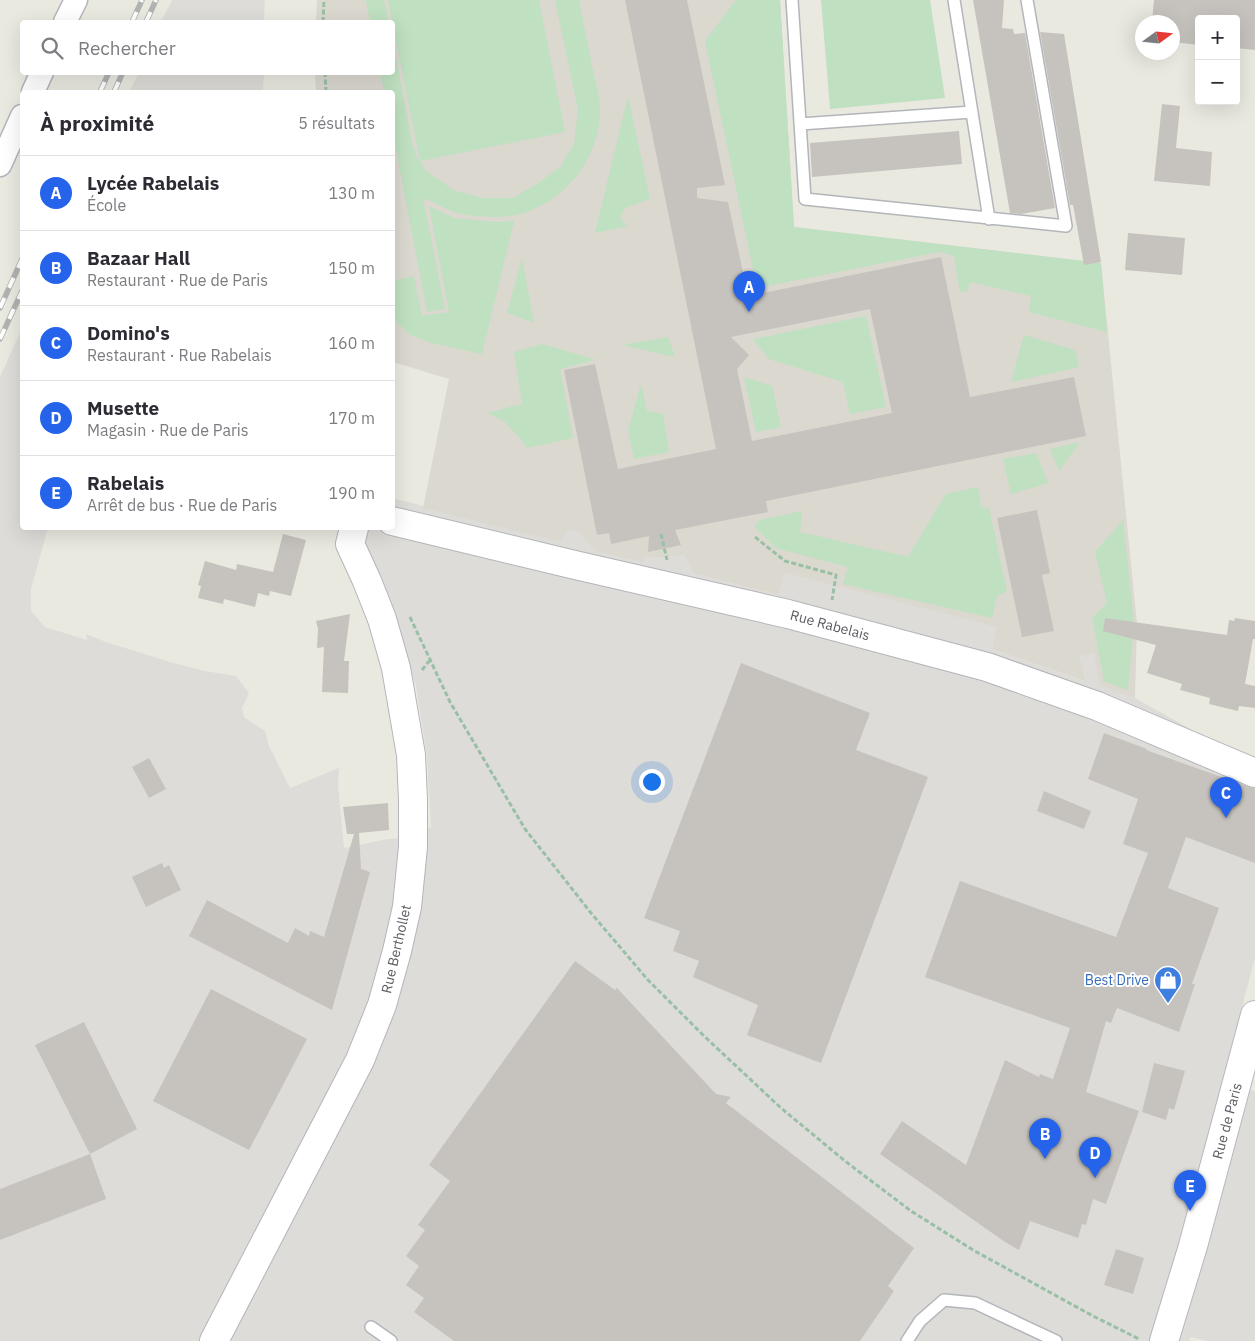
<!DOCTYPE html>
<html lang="fr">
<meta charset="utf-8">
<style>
body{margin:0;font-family:"IBM Plex Sans",sans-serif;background:#f2f2f3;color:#2b2b33}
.controls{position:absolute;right:15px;top:15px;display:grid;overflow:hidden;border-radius:5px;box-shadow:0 5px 20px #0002}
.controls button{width:45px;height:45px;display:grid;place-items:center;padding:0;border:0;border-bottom:1px solid #e1e1e2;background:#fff;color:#2b2b33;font:25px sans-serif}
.compass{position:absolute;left:1135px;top:15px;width:45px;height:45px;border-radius:50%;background:#fff;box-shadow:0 5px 20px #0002;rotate:75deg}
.you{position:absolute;left:651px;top:781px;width:18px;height:18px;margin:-12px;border:4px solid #fff;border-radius:50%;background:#1a73e8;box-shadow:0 0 0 8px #1a73e833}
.badge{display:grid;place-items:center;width:32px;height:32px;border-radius:50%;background:#2563eb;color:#fff;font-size:16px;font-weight:700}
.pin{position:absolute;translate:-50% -41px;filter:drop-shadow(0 1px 2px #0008)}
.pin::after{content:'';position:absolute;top:26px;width:18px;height:15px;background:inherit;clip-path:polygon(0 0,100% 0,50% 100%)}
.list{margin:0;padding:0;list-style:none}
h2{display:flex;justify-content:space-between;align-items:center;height:65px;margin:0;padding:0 20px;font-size:21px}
h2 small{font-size:16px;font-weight:400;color:#7c7c81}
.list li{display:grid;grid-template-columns:32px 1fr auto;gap:15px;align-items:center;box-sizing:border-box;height:75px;padding:0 20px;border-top:1px solid #e1e1e2}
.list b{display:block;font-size:19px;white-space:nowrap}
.list p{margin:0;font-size:16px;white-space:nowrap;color:#7c7c81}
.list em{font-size:16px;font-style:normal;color:#7c7c81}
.icon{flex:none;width:28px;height:28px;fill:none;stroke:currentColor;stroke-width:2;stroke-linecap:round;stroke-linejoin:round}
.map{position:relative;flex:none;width:1255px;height:1341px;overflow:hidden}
.search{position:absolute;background:#fff;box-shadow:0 5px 20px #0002;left:20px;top:20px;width:375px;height:55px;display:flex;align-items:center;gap:12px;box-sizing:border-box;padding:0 18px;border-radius:5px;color:#7c7c81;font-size:19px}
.panel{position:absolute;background:#fff;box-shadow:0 5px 20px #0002;left:20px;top:90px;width:375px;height:440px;border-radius:5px}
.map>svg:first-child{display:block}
.industrial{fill:#dedcd8}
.education{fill:#dad8cf}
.green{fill:#bfe0c1}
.building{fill:#c6c3be;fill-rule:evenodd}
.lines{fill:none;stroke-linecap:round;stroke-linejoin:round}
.service-casing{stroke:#b3b5ba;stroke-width:14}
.minor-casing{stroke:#b3b5ba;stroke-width:25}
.tertiary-casing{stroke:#b3b5ba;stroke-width:30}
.secondary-casing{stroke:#b6b8be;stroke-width:30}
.path{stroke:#99c0a7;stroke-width:3;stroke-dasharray:5 2.5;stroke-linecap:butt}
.service{stroke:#fff;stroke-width:11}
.minor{stroke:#fff;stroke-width:22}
.tertiary{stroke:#fff;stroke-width:28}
.secondary{stroke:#fff;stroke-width:28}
.rail-casing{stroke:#b1b2b2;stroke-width:5.5}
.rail{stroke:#fff;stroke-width:4;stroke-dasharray:11;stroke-linecap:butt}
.labels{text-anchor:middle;stroke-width:4;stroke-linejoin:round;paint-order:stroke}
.street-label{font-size:14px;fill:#595b60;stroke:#fff}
.shop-label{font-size:14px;fill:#366cbe;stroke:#fff;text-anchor:end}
</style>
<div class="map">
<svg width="1255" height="1341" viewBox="0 0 1255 1341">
<rect width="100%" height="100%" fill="#eae9e0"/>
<path class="industrial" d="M172,0H265L264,22H161Z
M139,72L264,73L263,92H129Z
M22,328V528H48L31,589V611L45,627L87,640L86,634L106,642L170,662L205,671L236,676L249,693L242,708L244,717L265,731L269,746L290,788L339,768L338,785L344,848L388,839H395L431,827L427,756L416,686L384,586L359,528H392L393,498L558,542L569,530L579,532L595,551L645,557H666L684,555L693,573L778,595L785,573L997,627L992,649L1084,681L1080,655L1094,653L1101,686L1135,698L1255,765V958L1222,1082L1255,1091V1341H1205L1191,1337L1189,1341H0V377Z"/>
<path class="education" d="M317,0H780L794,227L1101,263L1137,624L1135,698L1100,686L1094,653L1080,656L1085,681L992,649L996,627L785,573L778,595L693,573L684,555L666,557H645L643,562L595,551L579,532L569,530L559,542L423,508L449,379L393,362L392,92H316L315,73L392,72V22H316Z"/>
<path class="green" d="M366,0H384L389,22H370Z
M388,0H539L565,132L420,161L425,170L453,190L481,198H513L537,184L560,167L574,144L578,110L555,0H579C584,25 589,50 594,75C596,85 600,97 600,108C601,165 553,217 496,217C486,217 468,216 458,213C446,210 435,202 423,198L445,309L427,312L393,134L392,92H384L380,73L392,72L393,41L412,142L417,157L420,161Z
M736,0H780L794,227L1101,263L1107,332L1029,312L1031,296L970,282L967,291L960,292L954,256L939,252L757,288L705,41Z
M821,0H930L945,98L830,109Z
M628,96L650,199L625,208L620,218L628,226L595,233Z
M429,206L454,218L495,222L514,221L482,354L432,343L410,335L394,319L392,312L393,281L414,276L422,316L449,312Z
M522,258L534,323L507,313Z
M866,316L886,407L850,414L843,382L769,359L753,339Z
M1024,335L1075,350L1079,367L1011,382Z
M668,337L675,357L622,345Z
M543,344L596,360L560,369L573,438L527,448L519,437L504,421L487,413L522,404L514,352Z
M744,377L772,386L781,427L756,432Z
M641,384L647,411L663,414L669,452L634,459L628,431Z
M1080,442L1059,471L1050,449Z
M1036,453L1048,483L1011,494L1003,459Z
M978,487L981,507L989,508L1007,591L997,596L992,618L843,584L848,567L776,548L754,526L760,520L802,511L800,532L908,557L946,494Z
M1123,520L1134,623L1128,690L1104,681L1092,618L1107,603L1095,552Z"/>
<path class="building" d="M625,0H687L725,185L697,188V198L728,202L748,296L941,257L970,397L1074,377L1086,436L766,501L768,512L675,530L681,545L648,552L649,536L611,544L609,533L597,535L564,370L595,364L618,469L716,449ZM870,309L892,413L752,441L737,369L749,355L731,337Z
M973,0H1004L1002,28L1013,29L1014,34L1025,33L1055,208L1021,214L1010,213Z
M1154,0H1255V50L1236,48V19H1199V45L1172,42V22H1152Z
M1040,32L1064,34L1101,262L1084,265L1073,205H1070Z
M1162,104L1180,106L1176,148L1212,152L1210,186L1154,181Z
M959,131L962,164L812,177L810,143Z
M1128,233L1185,238L1182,275L1125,270Z
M1037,510L1050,573L1042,575L1054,631L1022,637L997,518Z
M283,534L306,540L291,596L270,591L269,596L258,593L255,607L224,599L223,604L198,598L201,586L198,585L205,561L236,570L237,564L273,572Z
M350,614L344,661H349L348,693L322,692L324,647L317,648L318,629L316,621Z
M1105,618L1227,635L1229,620L1234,621L1235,618L1255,621V639H1253L1245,684L1255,686V708L1239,706L1238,711L1209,704L1210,698L1180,690L1182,684L1147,673L1156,645L1103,631Z
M741,663L870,713L856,750L928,777L821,1063L747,1035L758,1005L693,977L699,961L673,951L680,931L644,918Z
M1104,733L1147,749L1146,750L1255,789V863L1186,837L1168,888L1219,908L1192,984H1195L1179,1032L1117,1008L1111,1023L1106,1021L1086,1092L1139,1111L1106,1204L1093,1199L1086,1225L1082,1224L1078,1238L1030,1221L1019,1250L1005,1242L880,1154L902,1121L966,1165L1005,1060L1039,1077L1040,1074L1053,1079L1070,1028L925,977L960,881L1116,937L1148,853L1123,844L1138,799L1088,779Z
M149,758L166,789L149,798L132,767Z
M1044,791L1091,811L1084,829L1037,811Z
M388,803L389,830L359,833L361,869L370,872L332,1010L189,936L207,900L288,943L295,928L309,936L310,931L324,937L354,834H347L343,807Z
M162,863L164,868L169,865L181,890L146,907L132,877Z
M575,961L615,990L617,988L716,1094L731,1097L726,1103L914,1248L888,1286L894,1291L860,1341H454L414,1312L424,1298L406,1285L419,1266L406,1256L425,1230L418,1225L450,1181L429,1165Z
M211,989L307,1039L249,1150L153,1101Z
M84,1022L137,1129L90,1154L35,1045Z
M1154,1063L1185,1071L1174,1110L1169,1108L1166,1120L1142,1112Z
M90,1154L106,1199L0,1240V1189Z
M1116,1249L1144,1258L1133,1294L1104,1285Z"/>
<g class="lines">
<g class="service-casing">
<path id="service" d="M792,0L805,199L1066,226L1027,0
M954,0L989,219
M800,124L972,112
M371,1327L391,1341
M907,1341L920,1321L944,1300L975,1303L1056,1341"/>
</g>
<g class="minor-casing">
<path id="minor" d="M65,22L76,0
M33,92L42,72
M0,165L22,116"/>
</g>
<g class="tertiary-casing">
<path id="tertiary" d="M392,521L575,565L788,614L987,667L1097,706L1255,773
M214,1341L360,1060L382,1005L397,951L407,907L413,847V800L411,755L396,668L382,619L367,581L350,544L354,528"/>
</g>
<g class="secondary-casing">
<path id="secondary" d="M1164,1341L1193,1246L1255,1015"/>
</g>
<path class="path" d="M323,22L324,0
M325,72L326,92
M661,534L667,560
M755,537L785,561L836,575L832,600
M410,617L450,702L525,829L591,913L648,980L704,1036L781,1108L845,1161L911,1211L973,1250L1093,1316L1139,1339
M422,670L430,660"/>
<use href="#service" class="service"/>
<use href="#minor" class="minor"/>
<use href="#tertiary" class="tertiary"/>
<use href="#secondary" class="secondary"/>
<g class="rail-casing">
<path id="rail" d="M132,22L142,0
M146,22L156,0
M100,92L109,72
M114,92L123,72
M0,308L22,259
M0,339L22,291"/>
</g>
<use href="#rail" class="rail"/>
</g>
<defs>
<g id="shop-pin" transform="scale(1.4375)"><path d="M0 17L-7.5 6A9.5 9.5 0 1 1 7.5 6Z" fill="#3f7fe0" stroke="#fff"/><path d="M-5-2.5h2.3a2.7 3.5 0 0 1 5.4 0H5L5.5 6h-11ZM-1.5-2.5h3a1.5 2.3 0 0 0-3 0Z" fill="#fff"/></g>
</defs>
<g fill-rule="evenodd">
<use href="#shop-pin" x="1168" y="980"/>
</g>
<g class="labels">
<g class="street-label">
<text transform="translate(830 625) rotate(15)" y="5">Rue Rabelais</text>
<text transform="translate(396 949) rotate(-77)" y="5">Rue Berthollet</text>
<text transform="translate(1227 1121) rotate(-75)" y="5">Rue de Paris</text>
</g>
<g class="shop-label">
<text x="1149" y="985">Best Drive</text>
</g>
</g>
</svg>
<div class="controls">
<button>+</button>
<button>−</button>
</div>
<svg class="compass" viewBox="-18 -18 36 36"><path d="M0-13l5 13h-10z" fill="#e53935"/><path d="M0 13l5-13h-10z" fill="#7c7c81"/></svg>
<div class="you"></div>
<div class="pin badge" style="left:749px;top:312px">A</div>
<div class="pin badge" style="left:1045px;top:1159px">B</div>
<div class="pin badge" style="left:1226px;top:818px">C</div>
<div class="pin badge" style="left:1095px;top:1178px">D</div>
<div class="pin badge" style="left:1190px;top:1211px">E</div>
<div class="search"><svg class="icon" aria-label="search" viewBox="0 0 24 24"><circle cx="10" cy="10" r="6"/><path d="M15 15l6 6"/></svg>Rechercher</div>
<section class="panel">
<h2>À proximité<small>5 résultats</small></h2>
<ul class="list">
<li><span class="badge">A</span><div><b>Lycée Rabelais</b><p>École</p></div><em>130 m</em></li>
<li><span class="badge">B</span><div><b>Bazaar Hall</b><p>Restaurant · Rue de Paris</p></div><em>150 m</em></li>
<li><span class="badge">C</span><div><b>Domino's</b><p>Restaurant · Rue Rabelais</p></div><em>160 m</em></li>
<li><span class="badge">D</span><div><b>Musette</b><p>Magasin · Rue de Paris</p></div><em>170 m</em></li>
<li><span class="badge">E</span><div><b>Rabelais</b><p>Arrêt de bus · Rue de Paris</p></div><em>190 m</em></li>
</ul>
</section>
</div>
